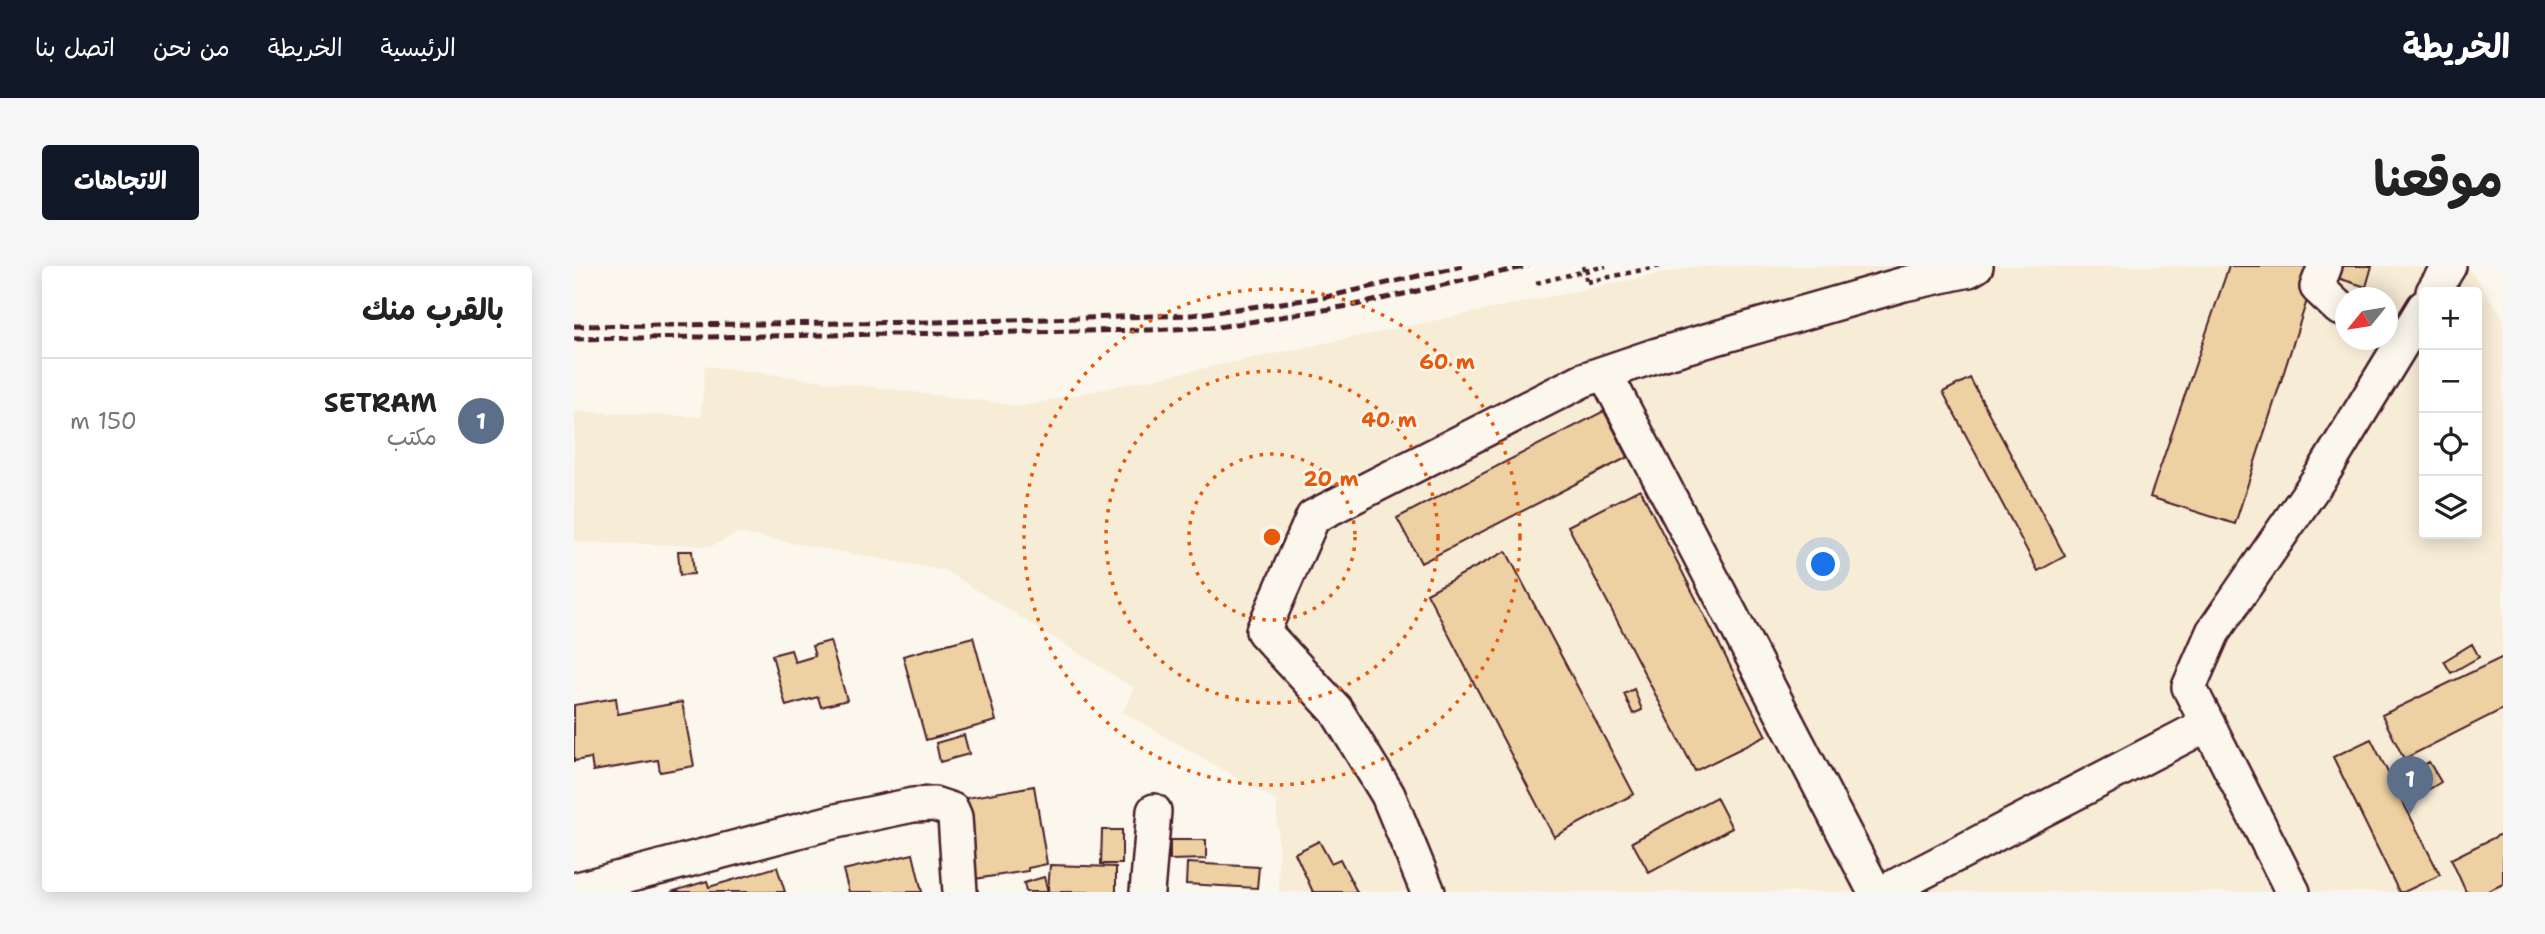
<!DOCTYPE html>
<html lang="ar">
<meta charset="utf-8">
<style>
body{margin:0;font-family:"Shantell Sans","Playpen Sans Arabic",sans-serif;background:#f6f6f6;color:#222;direction:rtl}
.controls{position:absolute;right:21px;top:21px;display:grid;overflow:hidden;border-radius:7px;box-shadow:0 4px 18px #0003}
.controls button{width:63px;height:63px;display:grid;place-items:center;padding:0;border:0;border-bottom:2px solid #e0e0e0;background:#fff;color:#222;font:35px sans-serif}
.compass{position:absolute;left:1761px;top:21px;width:63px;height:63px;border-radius:50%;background:#fff;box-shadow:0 4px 18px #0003;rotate:240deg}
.you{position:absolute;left:1250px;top:299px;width:24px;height:24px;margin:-18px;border:5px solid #fff;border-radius:50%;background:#1a73e8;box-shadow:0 0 0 10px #1a73e833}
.badge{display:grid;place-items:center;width:46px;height:46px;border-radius:50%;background:#111827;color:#fff;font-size:23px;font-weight:700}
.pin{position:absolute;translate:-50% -58px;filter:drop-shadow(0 2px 4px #0008)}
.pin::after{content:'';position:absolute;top:37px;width:24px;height:21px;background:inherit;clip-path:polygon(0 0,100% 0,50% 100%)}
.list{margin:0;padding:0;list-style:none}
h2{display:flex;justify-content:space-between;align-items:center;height:91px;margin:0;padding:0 28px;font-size:30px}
h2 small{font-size:23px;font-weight:400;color:#767676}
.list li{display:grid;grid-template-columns:46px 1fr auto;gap:21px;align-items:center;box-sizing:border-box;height:126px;padding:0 28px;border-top:2px solid #e0e0e0}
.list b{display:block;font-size:26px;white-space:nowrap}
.list p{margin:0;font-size:23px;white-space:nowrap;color:#767676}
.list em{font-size:23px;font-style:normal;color:#767676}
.icon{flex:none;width:38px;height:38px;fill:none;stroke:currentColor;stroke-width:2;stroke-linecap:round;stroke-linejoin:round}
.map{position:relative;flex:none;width:1929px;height:626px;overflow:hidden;direction:ltr;border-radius:7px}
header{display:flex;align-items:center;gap:42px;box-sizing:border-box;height:98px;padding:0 35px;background:#111827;color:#fff}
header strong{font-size:33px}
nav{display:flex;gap:38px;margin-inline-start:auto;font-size:24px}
.intro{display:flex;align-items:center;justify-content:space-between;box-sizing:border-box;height:168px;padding:0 42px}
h1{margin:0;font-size:49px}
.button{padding:18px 32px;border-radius:7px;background:#111827;color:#fff;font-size:24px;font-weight:700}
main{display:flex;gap:42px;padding:0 42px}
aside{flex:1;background:#fff;border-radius:7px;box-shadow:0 4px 18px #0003}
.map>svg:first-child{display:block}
.built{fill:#f7ecd6;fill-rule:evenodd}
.building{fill:#eed1a2;stroke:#4a1f2b;stroke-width:2}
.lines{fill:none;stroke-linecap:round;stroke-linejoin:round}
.minor-casing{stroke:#4a1f2b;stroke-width:38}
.path{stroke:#4a1f2b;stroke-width:4.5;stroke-dasharray:5 5;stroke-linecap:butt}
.minor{stroke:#fbf7ec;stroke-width:33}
.rail{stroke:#4a1f2b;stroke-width:5;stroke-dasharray:10 5;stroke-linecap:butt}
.path-bridge{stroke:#4a1f2b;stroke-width:4.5;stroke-dasharray:5 5;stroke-linecap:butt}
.ring{fill:none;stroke:#e8590c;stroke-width:3.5;stroke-dasharray:3.5 7}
.centre{fill:#e8590c;stroke:#fbf7ec;stroke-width:3.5}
.ring-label{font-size:21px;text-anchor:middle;font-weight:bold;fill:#e8590c;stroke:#fbf7ec;stroke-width:5;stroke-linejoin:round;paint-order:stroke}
</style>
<header>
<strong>الخريطة</strong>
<nav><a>الرئيسية</a><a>الخريطة</a><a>من نحن</a><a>اتصل بنا</a></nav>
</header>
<div class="intro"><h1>موقعنا</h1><a class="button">الاتجاهات</a></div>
<main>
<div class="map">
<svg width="1929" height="626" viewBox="0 0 1929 626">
<rect width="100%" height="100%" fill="#fbf7ec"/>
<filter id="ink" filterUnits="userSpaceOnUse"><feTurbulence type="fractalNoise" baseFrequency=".0143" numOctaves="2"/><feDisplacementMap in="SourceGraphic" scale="14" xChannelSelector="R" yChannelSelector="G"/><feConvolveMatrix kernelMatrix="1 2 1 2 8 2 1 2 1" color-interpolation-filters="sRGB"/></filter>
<g filter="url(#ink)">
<path class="built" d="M1124,0H1893L1929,51V626H705L703,535L549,446L560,422L372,305L164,267L137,280L0,276V145L127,151L131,100L448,140ZM1850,26H1903V268H1850ZM1772,32H1814V74H1772Z"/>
<path class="building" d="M1655,0H1744L1661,258L1576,231Z
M1750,0H1798L1792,21L1748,7Z
M1396,112L1491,290L1464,305L1369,126Z
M1030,145L1054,191L847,297L823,252Z
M1066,223L1192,470L1121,505L994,260Z
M104,285H118L120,308L106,309Z
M932,285L1060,528L980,571L853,327Z
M399,371L422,455L352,474L329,390Z
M256,375L273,434L247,441L244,431L212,440L198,389L217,384L221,396L241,390L238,380Z
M1898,378L1905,391L1877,407L1870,395Z
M1929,391V443L1830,493L1808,449Z
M1060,423L1068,444L1059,448L1050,428Z
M42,432L44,448L108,436L120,500L86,506L84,494L19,505L17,492L0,495V439Z
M390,469L395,488L366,496L362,477Z
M1797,473L1866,609L1830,626H1825L1759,491Z
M1855,496L1867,516L1844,530L1832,511Z
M460,520L473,598L454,602V605L400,613L387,533Z
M1142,531L1158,562L1075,607L1058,576Z
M528,564H548V598H527Z
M1929,567V618L1912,626H1892L1877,593Z
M596,574H632V593L596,594Z
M745,575L757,597L766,593L783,626H739L721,587Z
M339,588L348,626H275L269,604Z
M613,597L685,601L683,622L612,618Z
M476,599L542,601V626H474Z
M203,601L211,626H97L133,615L135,621Z
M470,611L474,626H452L450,617Z"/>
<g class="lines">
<g class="minor-casing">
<path id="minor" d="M1751,0L1743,21L1765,42L1772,44
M1859,26L1875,0
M1031,107L1301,626
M0,624L262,555L339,539L360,538L378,544L381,551L386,626
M573,626L580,545
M854,626L814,529L762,444L689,365L739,251L1009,114L1083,89L1330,18L1395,4L1402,0
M1310,626L1634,458
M1719,626L1615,421L1639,366L1749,207L1850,41"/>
</g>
<path class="path" d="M1013,16L1086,0
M962,17L1032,0"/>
<use href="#minor" class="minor"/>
<path class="rail" d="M0,60L362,56L618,49L752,31L888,0
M0,73L574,64L644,61L781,39L954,0"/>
<path class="path-bridge" d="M1009,0L1013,16"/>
</g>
</g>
<g class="ring">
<circle cx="698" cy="271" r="83"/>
<circle cx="698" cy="271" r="166"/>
<circle cx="698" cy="271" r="248"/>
</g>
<circle cx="698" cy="271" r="10" class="centre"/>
<g class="ring-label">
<text x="873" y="103">60 m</text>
<text x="815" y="161">40 m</text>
<text x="757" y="220">20 m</text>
</g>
</svg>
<div class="controls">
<button>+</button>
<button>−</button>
<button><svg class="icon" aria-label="locate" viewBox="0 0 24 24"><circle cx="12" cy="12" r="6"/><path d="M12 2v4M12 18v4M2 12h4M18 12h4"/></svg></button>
<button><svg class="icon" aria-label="layers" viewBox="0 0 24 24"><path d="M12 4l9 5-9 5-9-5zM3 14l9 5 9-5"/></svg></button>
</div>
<svg class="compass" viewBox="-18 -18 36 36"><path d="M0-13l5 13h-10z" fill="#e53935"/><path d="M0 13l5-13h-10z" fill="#767676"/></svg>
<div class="you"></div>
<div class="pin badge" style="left:1836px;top:548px;background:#5c6f8a">1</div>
</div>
<aside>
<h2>بالقرب منك<small></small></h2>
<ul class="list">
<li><span class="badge" style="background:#5c6f8a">1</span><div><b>SETRAM</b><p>مكتب</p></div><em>150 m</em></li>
</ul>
</aside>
</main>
